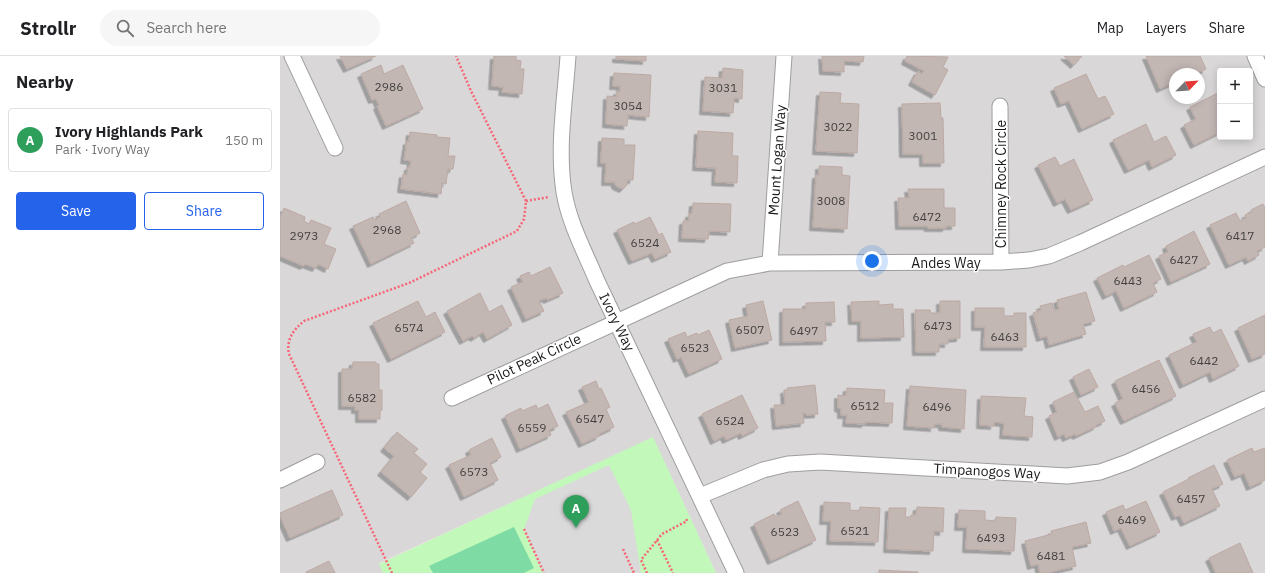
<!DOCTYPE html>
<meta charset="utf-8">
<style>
body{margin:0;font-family:"IBM Plex Sans",sans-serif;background:#f6f6f6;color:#202124}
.controls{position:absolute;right:12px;top:12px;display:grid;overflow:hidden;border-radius:4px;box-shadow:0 2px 10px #0003}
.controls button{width:36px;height:36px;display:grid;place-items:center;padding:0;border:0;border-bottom:1px solid #e0e0e0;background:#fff;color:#202124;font:20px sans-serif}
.compass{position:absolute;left:889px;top:12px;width:36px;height:36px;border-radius:50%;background:#fff;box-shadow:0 2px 10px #0003;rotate:65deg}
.you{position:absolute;left:592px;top:205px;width:14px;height:14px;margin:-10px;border:3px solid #fff;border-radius:50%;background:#1a73e8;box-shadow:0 0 0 6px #1a73e833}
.badge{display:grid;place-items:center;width:26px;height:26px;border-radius:50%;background:#2563eb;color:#fff;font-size:13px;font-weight:700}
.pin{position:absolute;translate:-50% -33px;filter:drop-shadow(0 1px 2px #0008)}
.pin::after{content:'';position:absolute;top:21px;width:14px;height:12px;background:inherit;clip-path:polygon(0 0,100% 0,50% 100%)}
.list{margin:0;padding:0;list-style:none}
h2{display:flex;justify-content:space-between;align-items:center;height:52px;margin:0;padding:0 16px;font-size:17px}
h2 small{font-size:13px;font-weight:400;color:#757577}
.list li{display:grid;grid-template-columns:26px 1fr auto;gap:12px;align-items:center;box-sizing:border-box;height:64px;margin:0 8px 8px;padding:0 8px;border:1px solid #e0e0e0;border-radius:4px}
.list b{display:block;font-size:15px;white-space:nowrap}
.list p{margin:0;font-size:13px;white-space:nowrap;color:#757577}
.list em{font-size:13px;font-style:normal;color:#757577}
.actions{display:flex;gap:8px;padding:12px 16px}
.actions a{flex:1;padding:9px 0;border:1px solid #2563eb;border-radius:4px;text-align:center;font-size:14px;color:#2563eb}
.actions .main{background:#2563eb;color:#fff}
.icon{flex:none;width:22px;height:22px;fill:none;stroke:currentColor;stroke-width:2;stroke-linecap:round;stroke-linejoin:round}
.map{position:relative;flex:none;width:985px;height:517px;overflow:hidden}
header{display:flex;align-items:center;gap:24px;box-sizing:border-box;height:56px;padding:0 20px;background:#fff;border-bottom:1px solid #e0e0e0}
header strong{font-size:19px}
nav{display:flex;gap:22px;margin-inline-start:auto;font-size:14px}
.search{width:280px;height:36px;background:#f6f6f6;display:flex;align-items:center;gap:10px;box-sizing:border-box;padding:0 14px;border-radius:22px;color:#757577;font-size:15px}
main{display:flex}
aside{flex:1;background:#fff}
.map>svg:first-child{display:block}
.residential{fill:#d9d7d8;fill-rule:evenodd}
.park{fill:#c3f8bb}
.pitch{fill:#7edba4}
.parking{fill:#dadada}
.building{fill:#c3b7b4;stroke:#bda9a3;filter:url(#shadow)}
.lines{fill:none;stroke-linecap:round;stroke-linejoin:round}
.minor-casing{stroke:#9e9e9e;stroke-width:17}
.path{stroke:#f76676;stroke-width:2.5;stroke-dasharray:2 2;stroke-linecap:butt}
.minor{stroke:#fff;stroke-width:15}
.labels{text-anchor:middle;stroke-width:3;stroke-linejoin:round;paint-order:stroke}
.number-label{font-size:12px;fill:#444140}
.street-label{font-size:14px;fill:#1a1a1a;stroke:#fff}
</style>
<header>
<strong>Strollr</strong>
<div class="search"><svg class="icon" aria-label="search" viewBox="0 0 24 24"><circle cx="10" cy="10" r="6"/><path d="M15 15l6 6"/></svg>Search here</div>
<nav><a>Map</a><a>Layers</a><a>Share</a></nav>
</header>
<main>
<aside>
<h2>Nearby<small></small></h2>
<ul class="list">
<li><span class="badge" style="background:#2e9e5b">A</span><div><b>Ivory Highlands Park</b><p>Park · Ivory Way</p></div><em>150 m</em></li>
</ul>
<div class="actions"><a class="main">Save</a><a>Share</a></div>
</aside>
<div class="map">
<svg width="985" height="517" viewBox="0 0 985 517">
<defs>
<filter id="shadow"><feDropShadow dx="-3.5" dy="3.5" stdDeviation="0" flood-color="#0004"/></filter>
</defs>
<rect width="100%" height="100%" fill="#ece5e0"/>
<path class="residential" d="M0,0H985V517H436L373,382L99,507L103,517H0ZM940,15H970V81H940ZM895,18H919V42H895Z"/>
<path class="park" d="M373,381L436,517H103L99,508Z"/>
<path class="pitch" d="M234,471L254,512L244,517H153L149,510Z"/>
<path class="parking" d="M329,409L351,454L361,517H263L244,473L255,443Z"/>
<path class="building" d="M60,0H96L67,13Z
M214,0H236V4L241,5L240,13H244L242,38L222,36L223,31L212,30Z
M336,0H366V5L336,3Z
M542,0H584L583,6L564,5V16L543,15Z
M627,0L668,1L663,11L668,14L655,39L632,26L638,15L642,18L644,15L625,5Z
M784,0H802L794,9Z
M866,0H920L926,13L915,18H895V26L880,33Z
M101,9L104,18L123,9L143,53L106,70L97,50L99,49L96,43L92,44L81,18Z
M443,12L463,14L462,43L454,42L453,57L423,55L425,21L442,22Z
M334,17L371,19L369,61L348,59L347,70L326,68L327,40L337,41V35L340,36V30H333Z
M806,18L818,43L825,40L834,58L802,73L789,45L781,48L774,32Z
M540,36L561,37L560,47L579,48L577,97L536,95Z
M940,36V76L914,89L904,69L916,63L910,51Z
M660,47L661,62H663L664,107H643V98H623L622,48Z
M866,68L874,86L886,80L896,99L872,111L869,104L848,114L833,84Z
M418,75L453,77L452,100H458L457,127L435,126L436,112L416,111Z
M130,76L157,79V81L170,82L168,100H175L173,113H168L166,128L162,127L161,138L121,133L123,118L127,119L128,111H130L131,105L124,104L127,85L129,86Z
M322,82L344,83V89H355L353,124H347V129L343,133L338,131L335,129V126H325L326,107H321Z
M775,101L780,110L794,103L813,144L791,154L785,143L777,147L758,109Z
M539,110L562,111V119L570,120L567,173L533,171L536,119H539Z
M628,133H664V152H675V170H666V172H648L647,170H619L618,142H629Z
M126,145L140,177L131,182L134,187L91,208L73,170L93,161L94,164L100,161L99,158Z
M413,147L451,148L450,176L429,175L428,183L402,182L403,165H409V158H412Z
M983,148L985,152V191L977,195L979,199L968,205L966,201L949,209L930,169L956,157L960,165L966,162L965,159L972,156L971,154Z
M4,152L25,161L24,165L29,168L31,164L51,172L44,188L56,193L48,213L38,208L36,212L25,208L24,210L0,200V162Z
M370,161L379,179L382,177L391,196L375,203L372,197L352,205L337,174L354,166L355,168Z
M914,175L930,208L891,226L879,200L888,196L886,190Z
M869,199L881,223L873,227L877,236L844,252L836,235L826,240L817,222L843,209L844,211Z
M270,211L283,237L267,244L266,242L259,245L264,255L246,263L231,231L243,226L240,220L249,216L251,220Z
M806,236L815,265L803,268L806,278L769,289L767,280L760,282L753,257L761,254L760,250L772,247L774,255L779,253L777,244Z
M200,237L209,256L222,249L232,269L207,283L203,276L194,282L192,280L183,285L167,255Z
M138,245L146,261L155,256L165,276L111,303L93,267Z
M483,245L492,284L455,292L449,264L468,260L466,249Z
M599,245V249L613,248V253H623L624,281L581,282V265H572L571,246Z
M660,245H680V282L668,283V288H659V296H636L635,254H650L651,257H660Z
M554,246L555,266H545L546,285L503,286V253H526V247Z
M695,252H724V260H734V257H746V291H704L705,271H695Z
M985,259V298L972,303L958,272Z
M930,271L933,277L941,273L959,310L933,323L930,316L903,329L889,299L917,286L913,278Z
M429,274L442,303L409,318L401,301L397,303L388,283L405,276L407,281L417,277L418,279Z
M879,304L896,340L844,365L835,347L843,343L835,325Z
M73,306H96V308H99V334H102V354L100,355V363H79V354H75V350H62V313H72Z
M809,313L818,331L801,339L793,321Z
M316,325L319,333L321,332L330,351L326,353L334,371L319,378V380L302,388L286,356L309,346L302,331Z
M535,329L538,358L526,359L525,357H523L524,367L496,370L494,349H505L504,334H508L507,332Z
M630,330L686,334L684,373L662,371V368H654V372L627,370Z
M567,332L605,334L604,347H613L612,367L585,366V368L566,367L567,359H561V353L558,352V339L566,340Z
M794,336L805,356L818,350L825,365L816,369L817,370L796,380L795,378L786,382L784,378L778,381L769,360L777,356L773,346Z
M462,339L478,372L462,380L461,377L446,384L444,380L434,385L422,358Z
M701,340L746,342L744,360L753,361L752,381L723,379L724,367L714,366V370L700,369Z
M268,348L278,370L269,374L271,379L240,393L225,360L241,352L242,355L256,349L258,353Z
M117,376L138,393L134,397L147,408L140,416L147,422L131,441L101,416L114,400L104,392Z
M212,382L221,401L210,407L218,424L184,441L169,409L191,399L189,394Z
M972,392L974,396L985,392V424L970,431L964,417L955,421L947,404Z
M934,409L943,428L932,433L940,450L904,467L900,459L895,461L883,436L909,423L908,422Z
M52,434L63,459L10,482L0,460V457Z
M518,445L536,484L491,505L474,468L494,458L496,461L502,458L500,454Z
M866,445L880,476L850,490L841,472L834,475L826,456L843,449L845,454Z
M544,446L570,447V454L579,455L580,451L600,452L598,486L550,485L551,465H543Z
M637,451L664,452L663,476L654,475L653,495L607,493L609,452H626L625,461H631V459H636Z
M679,454L705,455V464L715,465L716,461L736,462L734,495L686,493L687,471H678Z
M806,466L811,487L792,491L796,510L767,517H760L758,508L751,510L745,485L772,478L771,475Z
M960,487L973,517H936L929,502Z
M49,505L55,517H27L26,516Z
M599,514L638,516V517H599Z"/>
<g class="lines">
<g class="minor-casing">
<path id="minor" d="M12,0L55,92
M288,0C285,45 277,92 284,136C289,167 305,196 317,225L456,517
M975,0L985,23
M720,50L721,206
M490,207L504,0
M172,342L447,215L490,207L721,206L749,204L769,200L800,187L985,101
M0,424L37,406
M420,440L483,414L508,408L540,406L787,420L820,416L848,406L985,343"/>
</g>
<path class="path" d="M246,145L269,141
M244,473L264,517
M377,484L393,517
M343,493L354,517
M112,517L9,298C6,284 13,274 24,265L129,227L237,175L244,163L246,145L191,35L176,0
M367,517L361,504L382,478L407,465L406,462"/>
<use href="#minor" class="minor"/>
</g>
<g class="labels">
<g class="number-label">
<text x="109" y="35">2986</text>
<text x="443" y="36">3031</text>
<text x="348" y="54">3054</text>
<text x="558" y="75">3022</text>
<text x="643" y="84">3001</text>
<text x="551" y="149">3008</text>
<text x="647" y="165">6472</text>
<text x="107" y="178">2968</text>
<text x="24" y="184">2973</text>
<text x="960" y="184">6417</text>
<text x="365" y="191">6524</text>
<text x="904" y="208">6427</text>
<text x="848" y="229">6443</text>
<text x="658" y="274">6473</text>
<text x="129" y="276">6574</text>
<text x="470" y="278">6507</text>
<text x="524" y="279">6497</text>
<text x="725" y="285">6463</text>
<text x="415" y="296">6523</text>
<text x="924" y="309">6442</text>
<text x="866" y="337">6456</text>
<text x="82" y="346">6582</text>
<text x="585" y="354">6512</text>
<text x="657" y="355">6496</text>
<text x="310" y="367">6547</text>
<text x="450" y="369">6524</text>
<text x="252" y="376">6559</text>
<text x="194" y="420">6573</text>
<text x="911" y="447">6457</text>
<text x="852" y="468">6469</text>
<text x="575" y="479">6521</text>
<text x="505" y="480">6523</text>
<text x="711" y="486">6493</text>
<text x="771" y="504">6481</text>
</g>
<g class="street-label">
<text transform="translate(497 104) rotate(-86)" y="5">Mount Logan Way</text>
<text transform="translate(721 128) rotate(-90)" y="5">Chimney Rock Circle</text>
<text x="666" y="212">Andes Way</text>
<text transform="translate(337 266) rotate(64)" y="5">Ivory Way</text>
<text transform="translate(254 303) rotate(-25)" y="5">Pilot Peak Circle</text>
<text transform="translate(707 415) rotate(3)" y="5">Timpanogos Way</text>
</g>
</g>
</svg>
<div class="controls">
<button>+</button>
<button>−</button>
</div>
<svg class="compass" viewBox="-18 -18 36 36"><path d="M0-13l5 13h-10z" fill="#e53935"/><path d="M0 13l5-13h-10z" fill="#757577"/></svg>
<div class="you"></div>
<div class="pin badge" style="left:296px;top:472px;background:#2e9e5b">A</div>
</div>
</main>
